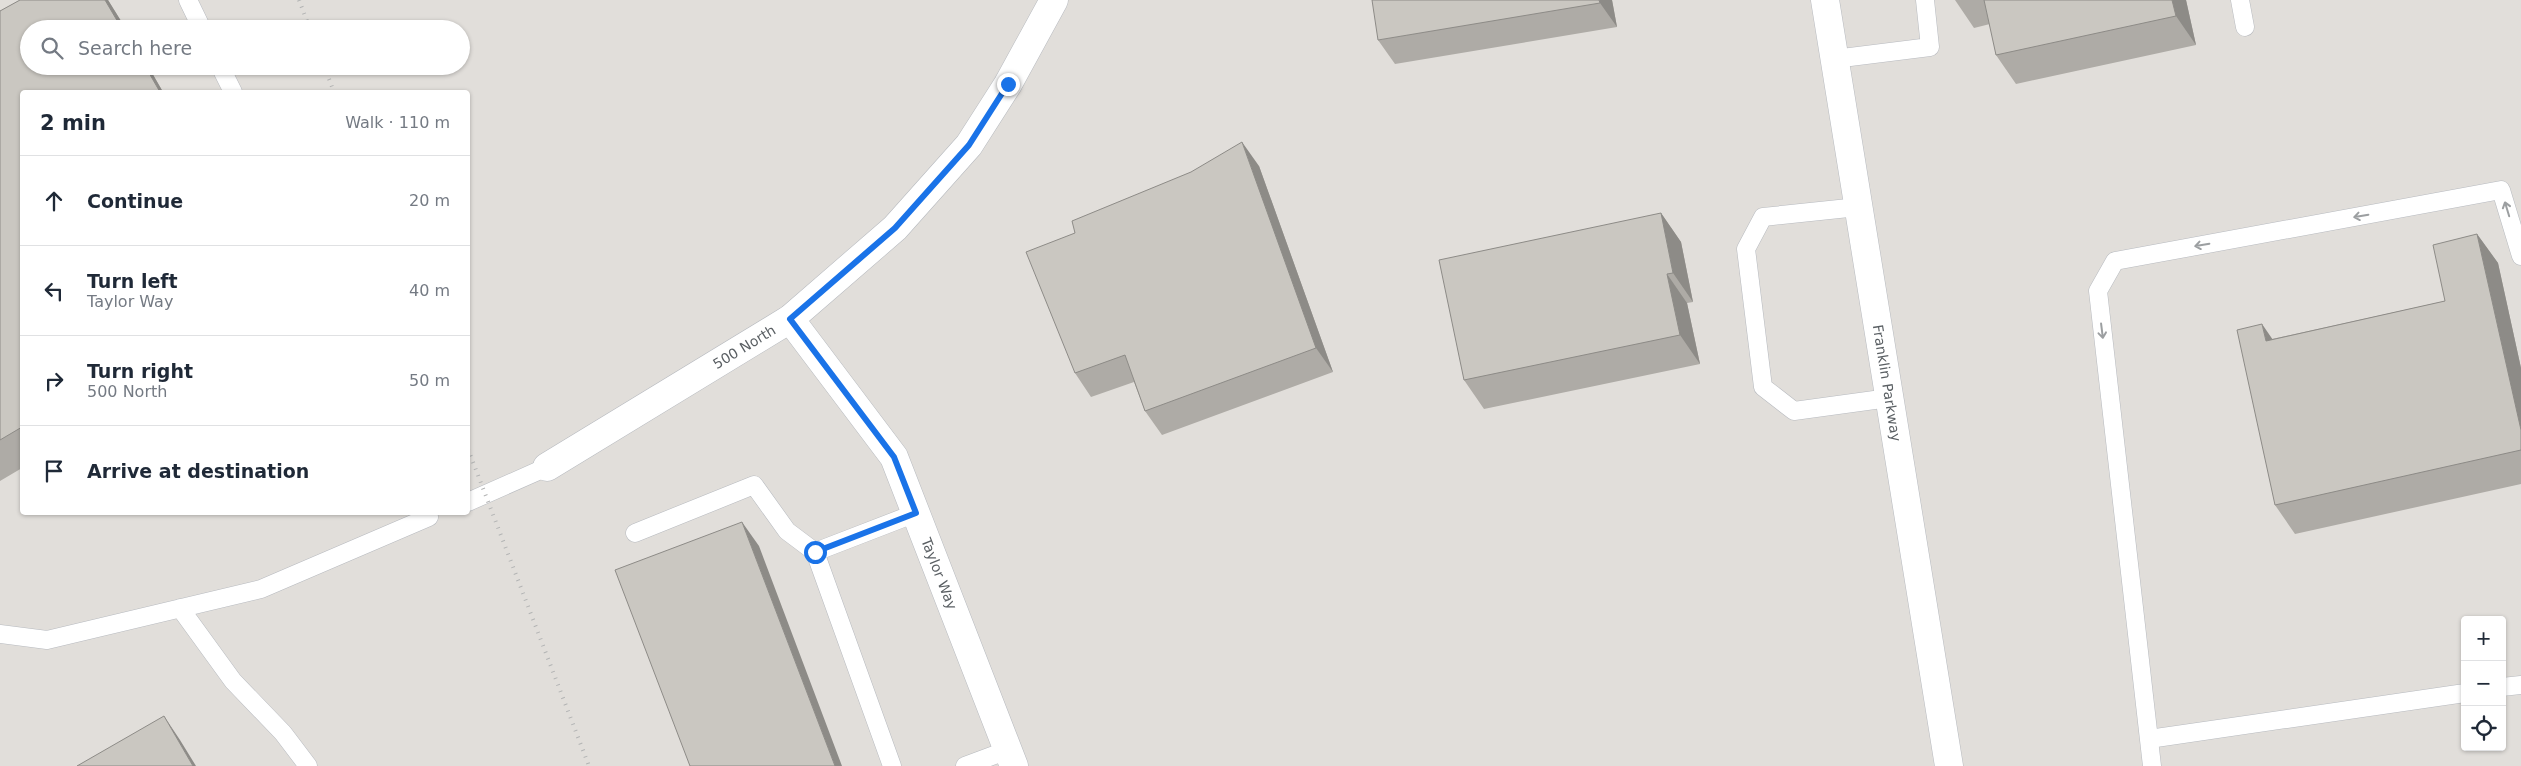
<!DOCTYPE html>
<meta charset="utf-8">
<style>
body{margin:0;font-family:"DejaVu Sans",sans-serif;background:#f2f2f3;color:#1f2937}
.controls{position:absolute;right:15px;bottom:15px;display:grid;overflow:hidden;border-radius:5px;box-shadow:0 1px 4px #0004}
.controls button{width:45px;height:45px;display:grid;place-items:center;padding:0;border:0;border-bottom:1px solid #e0e1e3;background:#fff;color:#1f2937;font:25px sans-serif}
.stop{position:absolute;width:15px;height:15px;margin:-11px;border:4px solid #1a73e8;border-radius:50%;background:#fff}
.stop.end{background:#1a73e8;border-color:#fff;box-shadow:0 1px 5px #0008}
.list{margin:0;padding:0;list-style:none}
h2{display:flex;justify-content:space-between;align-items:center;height:65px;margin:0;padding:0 20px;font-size:21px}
h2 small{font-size:16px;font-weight:400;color:#747a83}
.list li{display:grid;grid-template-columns:32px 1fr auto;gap:15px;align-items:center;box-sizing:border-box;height:90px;padding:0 20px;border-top:1px solid #e0e1e3}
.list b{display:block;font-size:19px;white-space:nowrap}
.list p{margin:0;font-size:16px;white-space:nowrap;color:#747a83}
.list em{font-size:16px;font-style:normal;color:#747a83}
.icon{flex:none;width:28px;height:28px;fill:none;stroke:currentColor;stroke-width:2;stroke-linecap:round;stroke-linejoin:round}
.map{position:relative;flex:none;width:2521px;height:766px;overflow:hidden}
.search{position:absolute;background:#fff;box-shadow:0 1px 4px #0004;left:20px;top:20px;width:450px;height:55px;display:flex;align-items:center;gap:12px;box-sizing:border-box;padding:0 18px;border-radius:28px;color:#747a83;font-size:19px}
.panel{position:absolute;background:#fff;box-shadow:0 1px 4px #0004;left:20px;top:90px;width:450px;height:425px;border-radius:5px}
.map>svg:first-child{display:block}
.industrial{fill:#e1deda;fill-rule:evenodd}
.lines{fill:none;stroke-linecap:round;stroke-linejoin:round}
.lane-casing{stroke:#b7babf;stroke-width:19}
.street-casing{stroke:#b7babf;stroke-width:29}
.lane{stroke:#fff;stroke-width:18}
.street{stroke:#fff;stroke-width:28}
.rail{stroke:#b3b4b4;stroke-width:4;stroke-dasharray:1 6;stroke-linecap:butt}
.wall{fill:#aeaba6}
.shaded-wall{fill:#8d8b87}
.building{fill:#cac7c1;stroke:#8d8b87}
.oneway{stroke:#9c9fa1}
.route{stroke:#1a73e8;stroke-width:6}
.labels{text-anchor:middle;stroke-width:4;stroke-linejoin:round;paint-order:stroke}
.street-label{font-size:14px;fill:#5a5f63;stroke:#fff}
</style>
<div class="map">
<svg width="2521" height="766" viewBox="0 0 2521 766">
<rect width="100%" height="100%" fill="#edebe2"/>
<path class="industrial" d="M0,0H2521V766H0ZM29,29H461V66H29ZM22,92H468V512H22ZM2465,620H2502V747H2465Z"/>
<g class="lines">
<g class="lane-casing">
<path id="lane" d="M188,0L202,29
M2240,0L2245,27
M1834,59L1930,47L1925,0
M220,66L233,92
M1858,207L1763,217L1746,249L1763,387L1794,411L1889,398
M468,502L547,467
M635,533L754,485L787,531L815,552L916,513
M815,552L892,766
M180,608L233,681L283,733L308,766
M0,634L47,640L261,589L429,517
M2502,687L2521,685
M2149,739L2465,693
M965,766L1008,750
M2152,766L2098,291L2115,261L2501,190L2521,256"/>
</g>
<g class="street-casing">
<g id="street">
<path id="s1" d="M1825,0L1949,766"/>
<path id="s2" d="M790,319L894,457L1014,766"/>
<path id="s3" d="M547,467L790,319L895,228L969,145L1008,84L1054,0"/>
</g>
</g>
<use href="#lane" class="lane"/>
<use href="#street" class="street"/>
<path class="rail" d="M299,0L310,29
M324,66L334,92
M468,449L589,766"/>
</g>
<path class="wall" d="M20,0H108L126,29H29V66H148L163,92H22V468L0,481V11Z
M1612,0L1617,27L1395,64L1378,40Z
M1955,0H2186L2196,45L2016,84L1996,55L1990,24L1974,28Z
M1259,166L1333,372L1162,435L1145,411L1134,382L1091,397L1075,373Z
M1661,213L1681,242L1693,302L1687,303L1700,364L1484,409L1464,380Z
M2477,234L2498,263L2521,368V484L2295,534L2275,505L2272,339L2445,301Z"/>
<path class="shaded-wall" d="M105,0H108L126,29H122Z
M1599,0H1612L1617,27L1600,3Z
M2172,0H2186L2196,45L2176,16Z
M145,66H148L163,92H160Z
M1242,142L1259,166L1333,372L1316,348Z
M1661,213L1681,242L1693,302L1673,273Z
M2477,234L2498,263L2521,368V430Z
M1667,274L1687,303L1700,364L1680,335Z
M2262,324L2282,353L2266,341Z
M742,522L759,546L842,766H835Z
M164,716L180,740L196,766H193Z"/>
<path class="building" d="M20,0H105L122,29H29V66H145L160,92H22V427L0,440V11Z
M1372,0H1599L1600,3L1378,40Z
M1984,0H2172L2176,16L1996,55Z
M1242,142L1316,348L1145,411L1125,355L1075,373L1026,252L1075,233L1072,221L1191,172Z
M1661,213L1673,273L1667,274L1680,335L1464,380L1439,260Z
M2477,234L2521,430V450L2275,505L2237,330L2262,324L2266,341L2445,301L2433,245Z
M742,522L835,766H690L615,570Z
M164,716L193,766H77Z"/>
<defs><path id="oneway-shaft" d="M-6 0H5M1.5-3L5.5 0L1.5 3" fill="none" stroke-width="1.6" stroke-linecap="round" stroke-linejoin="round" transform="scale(1.25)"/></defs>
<g class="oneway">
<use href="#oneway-shaft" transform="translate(2507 209) rotate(-107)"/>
<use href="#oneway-shaft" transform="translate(2361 216) rotate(170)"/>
<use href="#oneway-shaft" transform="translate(2202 245) rotate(170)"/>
<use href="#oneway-shaft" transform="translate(2102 331) rotate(83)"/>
</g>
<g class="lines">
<path class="route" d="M815,552L916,513L894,457L790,319L895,228L969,145L1008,84"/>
</g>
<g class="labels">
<g class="street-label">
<text dy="5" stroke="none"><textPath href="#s3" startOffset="231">500 North</textPath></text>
<text dy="5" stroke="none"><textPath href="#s1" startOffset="388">Franklin Parkway</textPath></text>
<text dy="5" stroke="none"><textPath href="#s2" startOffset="298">Taylor Way</textPath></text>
</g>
</g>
</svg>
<div class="controls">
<button>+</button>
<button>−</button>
<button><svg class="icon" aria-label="locate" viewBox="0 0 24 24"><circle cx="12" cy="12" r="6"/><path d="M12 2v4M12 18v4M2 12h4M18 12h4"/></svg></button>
</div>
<div class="stop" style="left:815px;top:552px"></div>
<div class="stop end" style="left:1008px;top:84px"></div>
<div class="search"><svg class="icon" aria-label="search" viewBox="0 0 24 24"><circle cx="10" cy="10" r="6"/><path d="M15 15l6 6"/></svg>Search here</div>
<section class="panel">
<h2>2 min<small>Walk · 110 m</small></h2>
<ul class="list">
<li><svg class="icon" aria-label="ahead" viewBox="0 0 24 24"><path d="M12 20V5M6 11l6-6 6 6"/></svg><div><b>Continue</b></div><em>20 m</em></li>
<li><svg class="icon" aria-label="left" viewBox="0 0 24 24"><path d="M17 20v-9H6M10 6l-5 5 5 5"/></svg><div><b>Turn left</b><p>Taylor Way</p></div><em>40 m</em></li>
<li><svg class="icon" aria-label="right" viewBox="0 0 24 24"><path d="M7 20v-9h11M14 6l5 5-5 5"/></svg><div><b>Turn right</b><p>500 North</p></div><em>50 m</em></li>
<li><svg class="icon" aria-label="arrive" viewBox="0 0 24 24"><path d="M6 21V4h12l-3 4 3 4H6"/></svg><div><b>Arrive at destination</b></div></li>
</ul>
</section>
</div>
